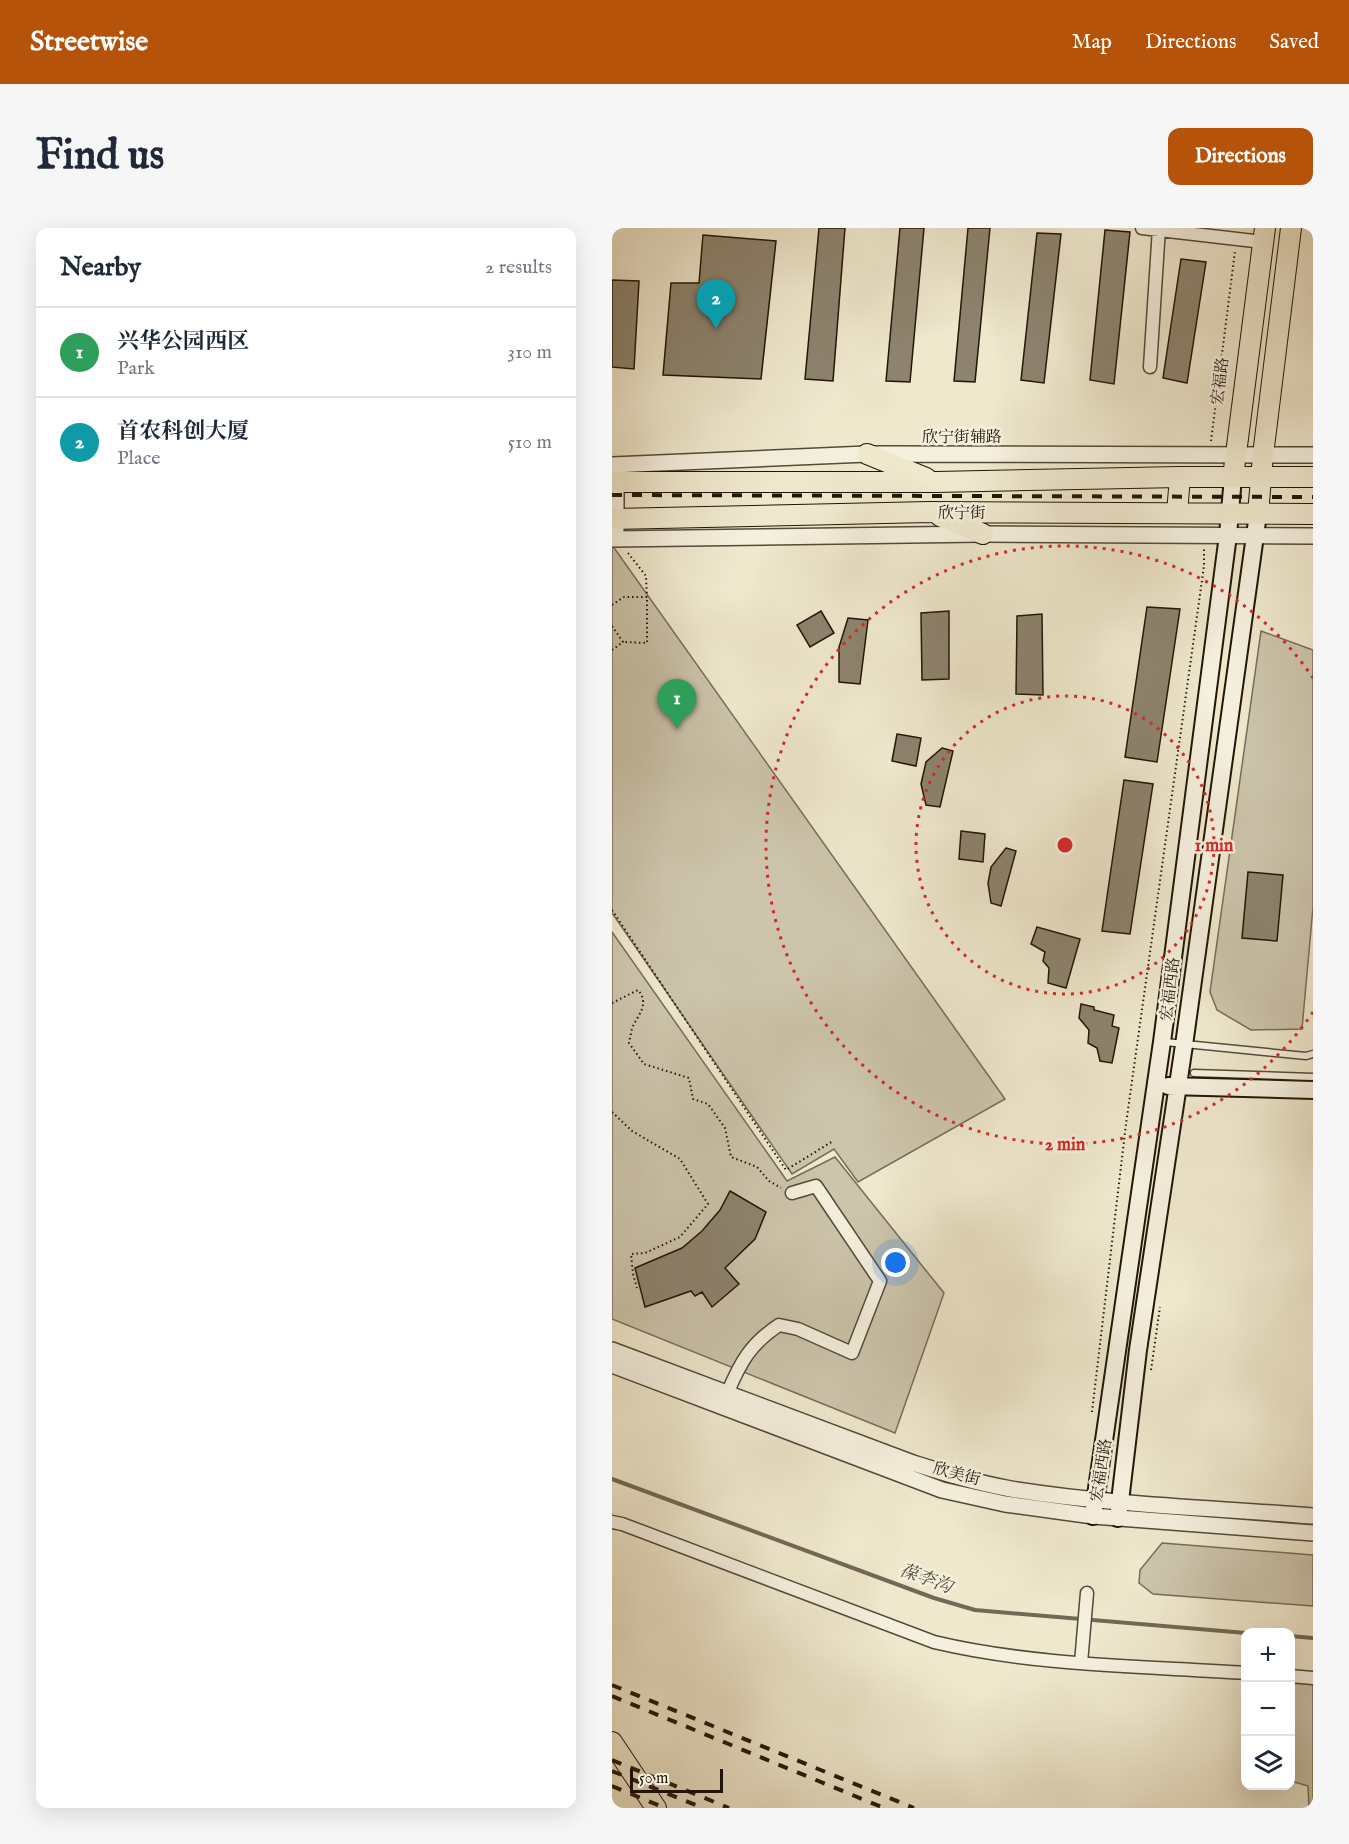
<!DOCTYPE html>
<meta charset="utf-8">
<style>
body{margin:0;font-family:"IM FELL English","Noto Serif SC",serif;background:#f6f6f7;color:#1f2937}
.controls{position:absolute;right:18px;bottom:18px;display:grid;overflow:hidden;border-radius:12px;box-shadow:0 6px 24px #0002}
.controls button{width:54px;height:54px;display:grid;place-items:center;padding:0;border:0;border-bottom:2px solid #e0e1e3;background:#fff;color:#1f2937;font:30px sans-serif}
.scale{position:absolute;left:18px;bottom:15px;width:93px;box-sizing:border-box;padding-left:6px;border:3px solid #221507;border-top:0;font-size:16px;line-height:21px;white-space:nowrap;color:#221507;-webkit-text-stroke:4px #f5f0de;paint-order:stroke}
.you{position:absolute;left:284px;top:1035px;width:21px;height:21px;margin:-15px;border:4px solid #fff;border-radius:50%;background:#1a73e8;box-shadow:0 0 0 9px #1a73e833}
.badge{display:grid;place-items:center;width:39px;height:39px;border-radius:50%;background:#b45309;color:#fff;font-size:20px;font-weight:700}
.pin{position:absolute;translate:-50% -50px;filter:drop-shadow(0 2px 3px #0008)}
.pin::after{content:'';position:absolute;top:32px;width:21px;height:18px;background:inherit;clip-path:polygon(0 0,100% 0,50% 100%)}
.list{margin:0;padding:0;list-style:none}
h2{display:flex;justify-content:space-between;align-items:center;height:78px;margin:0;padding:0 24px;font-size:26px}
h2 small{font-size:20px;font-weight:400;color:#747a83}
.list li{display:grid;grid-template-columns:39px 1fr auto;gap:18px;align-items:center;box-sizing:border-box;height:90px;padding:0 24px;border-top:2px solid #e0e1e3}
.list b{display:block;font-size:22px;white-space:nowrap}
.list p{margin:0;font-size:20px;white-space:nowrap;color:#747a83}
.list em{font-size:20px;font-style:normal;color:#747a83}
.icon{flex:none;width:33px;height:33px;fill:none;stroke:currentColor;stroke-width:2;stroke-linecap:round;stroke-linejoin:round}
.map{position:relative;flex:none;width:701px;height:1580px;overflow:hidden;border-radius:12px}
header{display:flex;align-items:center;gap:36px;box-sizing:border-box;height:84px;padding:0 30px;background:#b45309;color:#fff}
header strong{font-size:28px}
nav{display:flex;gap:33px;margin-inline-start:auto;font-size:21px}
.intro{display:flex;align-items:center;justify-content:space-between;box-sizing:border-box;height:144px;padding:0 36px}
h1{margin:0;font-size:42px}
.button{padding:15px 27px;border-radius:12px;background:#b45309;color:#fff;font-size:21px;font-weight:700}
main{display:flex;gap:36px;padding:0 36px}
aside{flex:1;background:#fff;border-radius:12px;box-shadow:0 6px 24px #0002}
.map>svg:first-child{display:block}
.green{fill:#ccc4ab;stroke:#776c59;stroke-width:1.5}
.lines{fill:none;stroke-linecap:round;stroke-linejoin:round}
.stream{stroke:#736856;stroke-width:4}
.building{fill:#8d836e;stroke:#221507;stroke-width:1.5}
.service-casing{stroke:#554a38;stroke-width:9}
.minor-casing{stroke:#554a38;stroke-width:15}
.tertiary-casing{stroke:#554a38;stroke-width:18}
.secondary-casing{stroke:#221507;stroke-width:20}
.primary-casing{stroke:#221507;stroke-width:22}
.path{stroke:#221507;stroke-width:2;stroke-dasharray:1.5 3;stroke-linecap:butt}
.service{stroke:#f5f0de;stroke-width:6}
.minor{stroke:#f5f0de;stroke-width:12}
.tertiary{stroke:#f5f0de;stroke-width:15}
.secondary{stroke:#f5f0de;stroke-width:16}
.primary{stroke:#efe8cd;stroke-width:20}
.rail{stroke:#221507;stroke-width:4;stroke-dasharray:10 10;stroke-linecap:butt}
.ring{fill:none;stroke:#d62828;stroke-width:3;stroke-dasharray:3 6}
.labels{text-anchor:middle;stroke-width:5;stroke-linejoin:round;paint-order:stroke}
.street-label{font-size:16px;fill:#221507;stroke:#f5f0de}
.water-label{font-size:18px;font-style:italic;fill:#584d3b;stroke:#f5f0de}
.centre{fill:#d62828;stroke:#f5f0de;stroke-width:3}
.ring-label{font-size:18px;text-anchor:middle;font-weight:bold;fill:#d62828;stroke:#f5f0de;stroke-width:5;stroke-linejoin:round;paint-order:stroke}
</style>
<header>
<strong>Streetwise</strong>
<nav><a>Map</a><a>Directions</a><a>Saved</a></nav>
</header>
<div class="intro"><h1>Find us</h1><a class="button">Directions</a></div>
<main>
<aside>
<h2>Nearby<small>2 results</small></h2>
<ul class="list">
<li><span class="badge" style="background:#2e9e5b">1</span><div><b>兴华公园西区</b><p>Park</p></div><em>310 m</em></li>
<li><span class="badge" style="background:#0f9aa8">2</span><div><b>首农科创大厦</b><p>Place</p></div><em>510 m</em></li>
</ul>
</aside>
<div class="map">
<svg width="701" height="1580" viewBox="0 0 701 1580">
<rect width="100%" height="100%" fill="#efe8cd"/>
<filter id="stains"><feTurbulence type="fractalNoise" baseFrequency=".00333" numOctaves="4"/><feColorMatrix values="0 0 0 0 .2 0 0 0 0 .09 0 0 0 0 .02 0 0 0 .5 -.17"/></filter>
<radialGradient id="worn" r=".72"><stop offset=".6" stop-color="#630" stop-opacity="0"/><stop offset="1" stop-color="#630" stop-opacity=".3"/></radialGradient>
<path class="green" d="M0,317L393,871L246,954L222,921L180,946L0,685Z
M649,403L701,422V679L690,801L639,802L605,782L598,764Z
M0,704L175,953L223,929L332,1065L283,1205L0,1091Z
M550,1315L701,1327V1378L541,1366L527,1355L528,1342Z
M678,1451L701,1453V1580H697L696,1558L679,1553Z"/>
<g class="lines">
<path class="stream" d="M0,1251L322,1370L363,1382L634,1405
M678,1408L701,1410"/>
</g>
<path class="building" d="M207,0H233L221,153L193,151Z
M288,0H312L298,154L274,153Z
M356,0H378L363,154L342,153Z
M493,2L518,4L502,156L478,152Z
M425,5L449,6L432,155L409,152Z
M91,7L164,13L149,151L51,147L59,55H87Z
M569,31L594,34L575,155L551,150Z
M0,52L27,53L22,141L0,139Z
M535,379L568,381L545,534L513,529Z
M209,383L222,405L198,419L185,397Z
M337,383V451L310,452L309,385Z
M430,386L431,467L404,466L405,388Z
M236,390L256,392L248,456L227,454V419Z
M285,506L309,510L304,538L280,533Z
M330,520L341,523L328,579L314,577L309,556L314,534Z
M512,552L541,556L518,706L490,703Z
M349,603L373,606L371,634L347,631Z
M394,620L404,623L389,678L379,675L376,655L379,639Z
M636,644L671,647L665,713L630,710Z
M425,699L468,711L454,760L436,755L437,740L431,733L433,724L419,716Z
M469,776L482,779V782L502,787L500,798L507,800L500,835L488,833L485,820L476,815L477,802L467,790Z
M118,963L154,984L143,1011L113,1040L127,1056L100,1079L90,1064L83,1068L79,1063L33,1079L23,1040L70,1020L90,1003L108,982Z"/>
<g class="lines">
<g class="service-casing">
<path id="service" d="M553,814L694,828L701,826
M582,845L701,849"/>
</g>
<g class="minor-casing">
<path id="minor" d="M530,0L651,14
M538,139L547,0
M115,1166C128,1135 138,1116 167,1097L186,1101L240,1125L268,1053L204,958L180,965
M0,1294L10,1296L322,1414C423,1438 529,1438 634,1445
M469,1435L475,1365
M678,1448L701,1450"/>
</g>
<g class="tertiary-casing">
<path id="tertiary" d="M0,237L255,226L701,227
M4,245V302
M0,311L371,306L701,308
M0,1122L301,1235C333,1245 365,1255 399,1261C499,1277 600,1280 701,1288
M0,1137L330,1262L393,1276L481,1288L701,1305"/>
</g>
<g class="secondary-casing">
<path id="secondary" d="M556,858L701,862
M481,1288L550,814L616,307L621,249
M506,1290L526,1122L572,817L646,286"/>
</g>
<g class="primary-casing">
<path id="primary" d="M255,226L314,250
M621,249L653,0
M0,254H324L568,249H701
M565,285L568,249
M646,286L651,227L679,0
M328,288L371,306
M0,291L317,284L701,286
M0,1514L44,1580"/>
</g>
<path class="path" d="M599,213L623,23
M16,325L34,348L35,369
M0,377L12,369H35V415L11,414
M0,398L11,414L0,422
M0,682L174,942L221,913
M0,775L26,762C38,776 26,787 20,800C19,805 18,810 17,815L32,836L77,850L81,871L96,876L113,900L119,929L145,939L157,953L169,960
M0,884L20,903L68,931L96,976L68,1009L33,1025L19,1026L21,1046L25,1060
M539,1142L548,1079
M480,1184L514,896L592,338V321"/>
<use href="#service" class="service"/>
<use href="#minor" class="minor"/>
<use href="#tertiary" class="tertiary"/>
<use href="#secondary" class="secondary"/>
<use href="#primary" class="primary"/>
<path class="rail" d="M0,267L701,269
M0,1457L302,1580
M0,1468L272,1580
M0,1532L117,1580
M0,1543L91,1580
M0,1558L53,1580"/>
</g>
<g class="ring">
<circle cx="453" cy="617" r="149"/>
<path d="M701 784A299 299 0 1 1 701 450"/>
</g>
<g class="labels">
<g class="street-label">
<text transform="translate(607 153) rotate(-83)" y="6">宏福路</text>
<text x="350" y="214">欣宁街辅路</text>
<text x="350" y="290">欣宁街</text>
<text transform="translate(557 761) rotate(-83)" y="6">宏福西路</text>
<text transform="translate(488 1242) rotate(-81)" y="6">宏福西路</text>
<text transform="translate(345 1245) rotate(15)" y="6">欣美街</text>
</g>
<g class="water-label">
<text transform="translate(314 1350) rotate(20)" y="6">葆李沟</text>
</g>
</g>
<circle cx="453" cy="617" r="9" class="centre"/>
<g class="ring-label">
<text x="602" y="623">1 min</text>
<text x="453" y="922">2 min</text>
</g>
<rect width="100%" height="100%" filter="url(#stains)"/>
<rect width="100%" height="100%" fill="url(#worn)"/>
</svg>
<div class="controls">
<button>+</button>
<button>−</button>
<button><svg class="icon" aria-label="layers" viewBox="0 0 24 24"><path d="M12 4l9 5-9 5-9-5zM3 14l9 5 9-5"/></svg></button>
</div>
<div class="scale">50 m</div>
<div class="you"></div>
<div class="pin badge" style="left:65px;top:501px;background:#2e9e5b">1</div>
<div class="pin badge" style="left:104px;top:101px;background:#0f9aa8">2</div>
</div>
</main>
